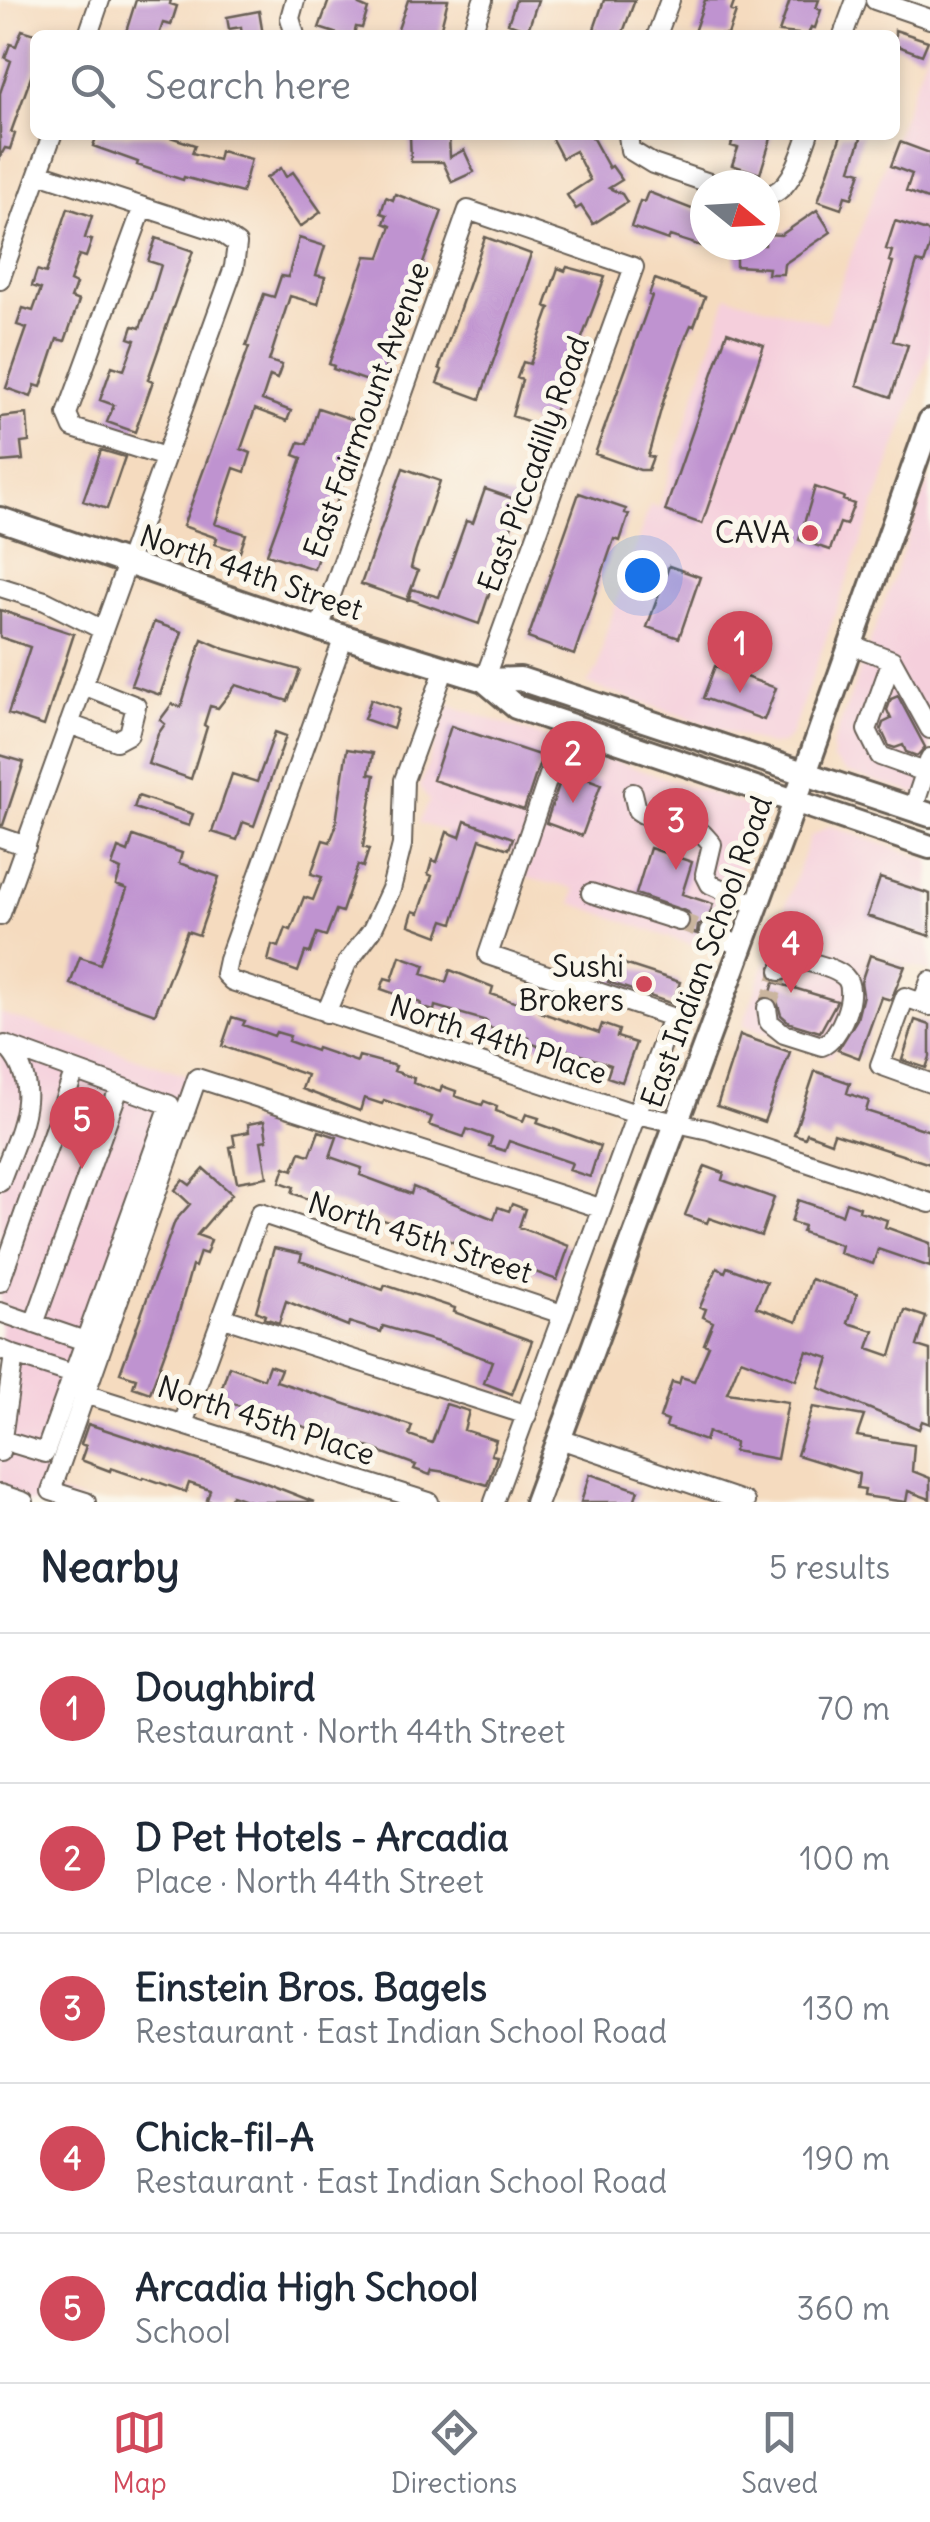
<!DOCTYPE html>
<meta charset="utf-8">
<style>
body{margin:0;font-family:Delius,sans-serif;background:#f6f6f7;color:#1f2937}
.compass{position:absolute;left:690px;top:170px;width:90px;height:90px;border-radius:50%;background:#fff;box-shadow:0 5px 15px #0003;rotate:108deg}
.you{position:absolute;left:642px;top:575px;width:35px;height:35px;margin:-25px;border:8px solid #fff;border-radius:50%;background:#1a73e8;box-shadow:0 0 0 15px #1a73e833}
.badge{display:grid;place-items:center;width:65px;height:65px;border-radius:50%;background:#d1495b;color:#fff;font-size:32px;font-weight:700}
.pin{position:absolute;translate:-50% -82px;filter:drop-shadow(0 2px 5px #0008)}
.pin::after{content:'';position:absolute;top:52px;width:35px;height:30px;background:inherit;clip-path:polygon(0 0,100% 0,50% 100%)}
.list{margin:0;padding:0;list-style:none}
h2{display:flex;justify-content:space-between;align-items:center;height:130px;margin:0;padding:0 40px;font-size:42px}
h2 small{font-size:32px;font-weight:400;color:#747a83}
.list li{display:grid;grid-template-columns:65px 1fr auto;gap:30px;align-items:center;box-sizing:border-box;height:150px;padding:0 40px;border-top:2px solid #e0e1e3}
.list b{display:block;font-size:38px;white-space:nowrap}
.list p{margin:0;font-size:32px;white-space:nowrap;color:#747a83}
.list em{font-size:32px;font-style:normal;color:#747a83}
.icon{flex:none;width:55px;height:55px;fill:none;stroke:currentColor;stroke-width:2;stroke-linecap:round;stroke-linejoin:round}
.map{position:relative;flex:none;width:930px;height:1502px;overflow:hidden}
.search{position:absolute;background:#fff;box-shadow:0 5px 15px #0003;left:30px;right:30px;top:30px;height:110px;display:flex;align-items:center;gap:25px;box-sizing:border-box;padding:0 35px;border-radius:15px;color:#747a83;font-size:38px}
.sheet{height:880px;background:#fff}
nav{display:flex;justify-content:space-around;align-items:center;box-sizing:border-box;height:140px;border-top:2px solid #e0e1e3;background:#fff;font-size:28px;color:#747a83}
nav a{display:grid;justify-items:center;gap:5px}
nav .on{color:#d1495b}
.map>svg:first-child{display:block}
.built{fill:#f5cfdc}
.building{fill:#bf93d0}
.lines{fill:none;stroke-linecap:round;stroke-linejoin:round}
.minor-tunnel{stroke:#cab59e;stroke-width:18;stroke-dasharray:18 9;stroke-linecap:butt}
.minor-casing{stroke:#685f55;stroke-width:22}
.major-casing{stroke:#685f55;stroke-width:28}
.minor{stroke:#fff;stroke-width:18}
.major{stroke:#fff;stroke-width:22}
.poi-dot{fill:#d1495b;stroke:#fbf7ec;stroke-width:4}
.labels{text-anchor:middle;stroke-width:10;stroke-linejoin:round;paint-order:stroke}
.street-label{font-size:30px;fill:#1c1c1c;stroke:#fbf7ec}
.poi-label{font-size:30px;fill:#1c1c1c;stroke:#fbf7ec;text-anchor:end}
</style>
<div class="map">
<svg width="930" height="1502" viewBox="0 0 930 1502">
<rect width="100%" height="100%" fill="#fbf7ec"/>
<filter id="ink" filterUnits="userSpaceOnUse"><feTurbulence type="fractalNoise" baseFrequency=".01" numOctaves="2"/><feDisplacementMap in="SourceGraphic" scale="20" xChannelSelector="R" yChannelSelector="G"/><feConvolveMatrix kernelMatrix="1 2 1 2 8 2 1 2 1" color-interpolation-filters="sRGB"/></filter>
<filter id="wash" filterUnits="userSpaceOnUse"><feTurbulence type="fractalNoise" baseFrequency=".0048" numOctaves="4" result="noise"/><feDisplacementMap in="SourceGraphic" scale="40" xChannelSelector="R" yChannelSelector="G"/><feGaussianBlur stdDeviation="2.25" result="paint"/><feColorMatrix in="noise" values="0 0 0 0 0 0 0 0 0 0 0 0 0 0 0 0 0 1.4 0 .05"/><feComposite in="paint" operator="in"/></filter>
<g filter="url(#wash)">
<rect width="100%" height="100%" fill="#f5dbbf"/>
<path class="built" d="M930,43V352L791,735L782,744L769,745L587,684L598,669L605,636L650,505L659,508L727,296L826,323Z
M930,477V798L846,772L833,760V744Z
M449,705L760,810L711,952L572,903L575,889L524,877L531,858L419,823L429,801L420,787Z
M829,826L930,860V972L869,951L832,1057L743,1025L810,837Z
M0,1013L197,1078L51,1490L86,1502H0Z"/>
<g id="blocks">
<path class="building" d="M136,0H171L170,4L177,6L171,25L163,23L159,35H125Z
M329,0H361L359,5L368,9L362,28L356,27L354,35H341L319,28Z
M408,0H448L439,35H396Z
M516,0H538L528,30L508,23Z
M604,0H635L622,35H601L602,32L594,29Z
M705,0H735L731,11L736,12L728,35H693Z
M790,0H819L816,8L821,10L815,28L811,27L808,35L779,32Z
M259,11L263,35H242L241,27L229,29L227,17Z
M22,30L35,34V66L11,132L15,134L10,149L5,148L0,157V93L11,61L5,58L10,44L16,46Z
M895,30L928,41L922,55L895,45Z
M97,135H164L195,145L192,153L218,160L220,151L251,159L242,193L184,177L183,180L137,165L138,162L93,146Z
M410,135H449L450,157L464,150L474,172L452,182L443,162H411Z
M550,135H591L609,168L612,166L622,180L609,188L622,194L627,202L593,224L581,206L576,209L567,195L590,180L575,151L562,158Z
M734,135H772L760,174L732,165L738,148L731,146Z
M841,135H862L851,169L861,172L852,198L845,196L841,209L818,201Z
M900,142L930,153V200L906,191L912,174L891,166Z
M281,168L286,177L293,172L321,212L300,227L266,178Z
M648,192L705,214V241L701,246L670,236L668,240L631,227L640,201L644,202Z
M395,194L442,211L379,385L333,369L334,366L329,364L366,256L380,257L391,226L384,223L387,215L381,213L386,197L393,200Z
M68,208L92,216L85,238L92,240L86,257L79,255L70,281L76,284L71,298L79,301L65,341L57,339L41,387L35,385L31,397L6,388L27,328L17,325L23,308L33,311L41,289L32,286L37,270L46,273Z
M817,210L831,232L784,264L783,274H768L769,268L736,266V245H765V234L781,235Z
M895,221L930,232V246L924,264L917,262L893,341L908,345L891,397L857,385L893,262L889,261L892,251L886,249Z
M485,237L531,254L480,399L437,383L442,370L439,368Z
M156,238L193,251L148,379L153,381L135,432L107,422L114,405L100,400L112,366L124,370L135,340L129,338L133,326L140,328L151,298L161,265L148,261Z
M299,238L325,246L316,275L325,277L318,304L290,296L269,361L282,365L277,379L270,376L262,400L291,411L287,421L255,409L241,449L251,453L245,472L234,468L215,524L246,534L240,552L215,544L217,538L183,526L249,347L246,346L264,294L274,297L281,276L288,277Z
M567,267L605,277L548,428L512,416L522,380L517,378L523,362L530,364L550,308L545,306L558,268L565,271Z
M655,279L705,297L694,326L691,325L685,339L664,399L648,456L653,457L648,470H640L595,454L652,296L649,295Z
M727,332L764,345L702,524L665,511Z
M318,408L367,424L352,470L348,469L314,569L267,554L302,458L294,455L299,442L307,444Z
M27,414L29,442L21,443L23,460L1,462L0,417Z
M101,450L125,457L107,509L83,501Z
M403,468L440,481L414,556L411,568L418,571L407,600L361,584Z
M815,487L844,497L843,500L854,504L846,525L840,523L830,550L799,540Z
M485,489L520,501L479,624L409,599L412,589L439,597L466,521L473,523Z
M579,493L626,509L625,513L629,514L620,541L614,539L574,655L528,638Z
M669,566L700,577L679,638L647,627Z
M0,610L74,634L44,726L8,714L30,647L0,637Z
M154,622L182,632L160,695L131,685Z
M202,639L225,649L300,670L288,701L236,685L218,708L210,706L204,725L207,727L191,779L148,764L158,734L165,724L160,720L172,704L181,707Z
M715,666L776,688L764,720L703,698Z
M898,696L925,747L917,756L906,752L903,745L895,748L889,746L881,729L883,723L891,719L887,710L891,699Z
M371,699L399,709L393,729L364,719Z
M451,726L542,756L524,810L433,780Z
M275,732L286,736L254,826L243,822L237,840L212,832L232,774L257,782Z
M347,749L373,753L369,774L375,775L363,847L369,849L363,867L358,865L342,912L336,910L326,936L317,933L310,953L305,952L298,972L268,961L272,945L279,947L286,928L291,930L304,897L313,900L322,877L311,874L323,840L330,842L335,829Z
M0,755L24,762L3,825H0Z
M564,770L601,784L582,836L546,823Z
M138,796L193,814L189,826L134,808Z
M465,821L513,838L509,849L480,839L453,923L444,920L438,936L409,925L413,911L419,913L432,876L428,874L432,860L437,862L447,832L460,837Z
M133,836L182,853L179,863L219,877L199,935L187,931L155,1014L70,984L80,957L100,964L127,889L116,885L121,870L112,866L118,848L128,852Z
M650,848L692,862L682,894L713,904L708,920L698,926L697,934L687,931L691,919L688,912L636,894Z
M880,878L930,894V936L867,916Z
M870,955L905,966L891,1000L881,997L859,1058L838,1050L857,1019L863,995L861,982Z
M400,956L425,965L422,974L446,982L450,970L493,987L491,994L517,1003L519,998L542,1006L540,1012L599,1033L602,1024L619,1030L617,1037L636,1043L622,1082L607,1077L611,1065L564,1049L562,1053L541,1047L527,1042L529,1038L485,1027L487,1021L435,1006L434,1011L420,1007L421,1003L381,989L385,978L392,980Z
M615,961L680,982L673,1004L608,982Z
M774,982L837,1001L820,1032L790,1023L781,1015L777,1001L770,996Z
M232,1017L245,1021L243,1025L274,1036L276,1032L290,1036L288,1041L316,1051L317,1048L357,1062L359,1056L396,1066L394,1071L414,1078L413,1083L440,1092L442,1086L456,1091L455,1096L482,1105L484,1101L497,1106L496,1111L523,1121L526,1114L539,1118L537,1123L600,1146L590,1177L569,1170L572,1163L509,1141L505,1151L489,1146L492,1138L467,1129L464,1137L429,1125L432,1117L384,1100L382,1104L364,1098L360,1111L302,1089L307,1075L222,1046Z
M915,1020L930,1025V1057L926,1068L902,1060Z
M740,1035L790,1052L764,1122L717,1106Z
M815,1071L850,1083L847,1093L869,1101L866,1111L930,1131V1164L834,1133L831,1142L807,1133L805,1138L794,1134Z
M264,1121L267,1140L261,1141L267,1177L237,1182L230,1147L235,1146L233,1135L249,1132L248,1124Z
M319,1131L337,1137L330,1157L362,1168L360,1175L411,1194L413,1187L494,1219L498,1207L509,1211L512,1204L525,1209L519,1227L569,1246L557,1280L434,1235V1238L316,1196L314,1201L292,1193L294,1187L280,1182L285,1167L293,1170L300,1152L310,1155Z
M705,1166L724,1173L722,1180L774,1198L761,1236L709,1218L707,1223L685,1215Z
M204,1169L232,1194L197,1235L211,1240L206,1254L200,1252L195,1267L192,1266L177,1319L150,1393L133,1387L136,1378L120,1373L175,1221L190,1204L175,1190L183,1180L190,1185Z
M798,1200L842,1215L846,1202L860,1207L859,1211L887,1220L885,1227L930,1243V1267L878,1249L873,1264L839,1253L841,1245L802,1232L804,1226L791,1222Z
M274,1248L302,1254L300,1261L383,1290L385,1285L455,1308L454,1312L532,1341L512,1394L484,1383L492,1361L448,1345L383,1326L381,1332L349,1322L348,1326L286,1301L279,1323L264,1318L265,1315L256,1311Z
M727,1267L767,1282L756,1307L797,1322L811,1279L857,1294L848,1323L874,1331L868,1348L891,1356L905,1310L926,1317L917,1346L930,1350V1424L922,1421L919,1429L819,1388L829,1358L807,1351L796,1380L741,1359L727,1393L788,1402L777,1459L734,1451L735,1443L708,1432L705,1441L666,1427L668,1421L660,1418L672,1382L679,1384L681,1377L694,1381L709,1346L704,1344L713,1322L703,1317L706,1309L700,1307L717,1268L725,1272Z
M269,1365L281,1369L276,1381L412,1426L409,1435L432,1443L446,1404L469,1411L464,1430L496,1440L491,1455L497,1456L487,1485L445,1472L432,1470L430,1475L414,1469L416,1465L370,1448L218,1399L229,1366L264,1379Z
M813,1407L864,1416L857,1436L914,1445L912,1471L930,1478V1499L908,1491L906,1502L864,1496L865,1489L857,1488L859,1474L797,1455Z
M88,1424L253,1478L314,1502H252L232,1495L229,1502H213L207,1500L210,1490L189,1483L186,1492L144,1477L143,1479L111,1468L110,1471L81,1460L86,1446L81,1444Z
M590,1474L638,1490L634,1502H581Z"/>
</g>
</g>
<g filter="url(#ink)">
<use href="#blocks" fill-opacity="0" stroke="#685f55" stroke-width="2.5"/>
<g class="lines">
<path class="minor-tunnel" d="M679,921L709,932
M767,1008L780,971"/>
<g class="minor-casing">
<path id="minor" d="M295,0L290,18L295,35
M875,0L930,19
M88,35L100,0
M471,35L483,0
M657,35L670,0
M843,35L856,0
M628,135L630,150L653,164L715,185
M765,196C791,192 800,157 808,135
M143,207L67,414L73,428L165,457
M0,280L52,135
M0,587L45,601L103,630
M319,629L468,210L634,267L484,680
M344,637L228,960L225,974L232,981L636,1114L709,1130L930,1203
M849,644L892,660L930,729
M892,660L867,730L880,756L925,772
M69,724L116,741L129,734L136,706L83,685
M633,793L637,810L643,814L703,834L712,844L705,874L710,884L756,905
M913,809L930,758
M0,837L26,846
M591,893L679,921
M0,916L234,267L237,244L220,232L39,173
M709,932L740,946
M780,971L793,953
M922,1003L930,981
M930,1006L905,997L880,1065L930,1083
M767,1008L769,1022L784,1034L822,1046C839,1040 860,992 845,977C834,967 813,964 800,959
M326,1013L347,963L372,930L391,889L402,845L404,780L445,668
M0,1182C17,1134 47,1087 5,1045
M0,1282L74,1073
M0,1312L85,1341
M221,1317L527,1415
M34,1324L119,1088
M0,1349L14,1355L0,1452
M14,1355L73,1374
M85,1394L429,1502
M183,1424L260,1213L562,1314
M560,1439L745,1502
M2,1440L45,1453L170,1105L8,1046
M0,1494L24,1502
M86,1502L51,1491L197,1078L600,1208
M494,1502L672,1017L488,955L566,725"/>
</g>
<g class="major-casing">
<path id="major" d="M0,519L319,629L484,680L520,679L930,815
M484,680L516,707L930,847
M536,1502L787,824L930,421"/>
</g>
<use href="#minor" class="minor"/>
<use href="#major" class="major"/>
</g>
</g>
<g class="poi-dot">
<circle cx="810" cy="533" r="10"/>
<circle cx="644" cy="984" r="10"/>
</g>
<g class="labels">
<g class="street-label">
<text transform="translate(367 410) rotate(-70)" y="10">East Fairmount Avenue</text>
<text transform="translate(534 464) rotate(-70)" y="10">East Piccadilly Road</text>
<text transform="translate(251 573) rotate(19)" y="10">North 44th Street</text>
<text transform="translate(707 952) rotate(-70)" y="10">East Indian School Road</text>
<text transform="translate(498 1040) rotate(18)" y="10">North 44th Place</text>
<text transform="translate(420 1238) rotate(18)" y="10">North 45th Street</text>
<text transform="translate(266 1421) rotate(18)" y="10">North 45th Place</text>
</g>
<g class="poi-label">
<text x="790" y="543">CAVA</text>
<text x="624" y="977">Sushi<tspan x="624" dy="34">Brokers</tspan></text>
</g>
</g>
</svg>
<svg class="compass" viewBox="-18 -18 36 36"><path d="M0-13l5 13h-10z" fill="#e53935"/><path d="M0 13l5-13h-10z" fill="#747a83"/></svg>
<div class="you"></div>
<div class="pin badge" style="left:740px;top:693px">1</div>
<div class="pin badge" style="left:573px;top:803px">2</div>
<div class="pin badge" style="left:676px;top:870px">3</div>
<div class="pin badge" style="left:791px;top:993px">4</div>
<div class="pin badge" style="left:82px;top:1169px">5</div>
<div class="search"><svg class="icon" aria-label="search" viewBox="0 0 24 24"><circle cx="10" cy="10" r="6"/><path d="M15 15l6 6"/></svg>Search here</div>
</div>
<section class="sheet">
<h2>Nearby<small>5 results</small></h2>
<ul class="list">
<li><span class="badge">1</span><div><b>Doughbird</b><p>Restaurant · North 44th Street</p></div><em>70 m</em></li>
<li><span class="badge">2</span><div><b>D Pet Hotels - Arcadia</b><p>Place · North 44th Street</p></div><em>100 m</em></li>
<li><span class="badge">3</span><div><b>Einstein Bros. Bagels</b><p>Restaurant · East Indian School Road</p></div><em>130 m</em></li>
<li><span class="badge">4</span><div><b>Chick-fil-A</b><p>Restaurant · East Indian School Road</p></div><em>190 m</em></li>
<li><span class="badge">5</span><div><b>Arcadia High School</b><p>School</p></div><em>360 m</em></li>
</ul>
</section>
<nav>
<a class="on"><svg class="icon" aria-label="map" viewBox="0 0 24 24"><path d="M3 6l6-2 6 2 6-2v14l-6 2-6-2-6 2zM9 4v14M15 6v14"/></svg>Map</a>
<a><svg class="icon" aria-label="directions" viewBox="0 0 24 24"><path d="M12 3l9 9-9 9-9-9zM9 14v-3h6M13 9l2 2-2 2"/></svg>Directions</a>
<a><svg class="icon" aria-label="saved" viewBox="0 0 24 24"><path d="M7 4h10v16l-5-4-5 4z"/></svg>Saved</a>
</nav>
